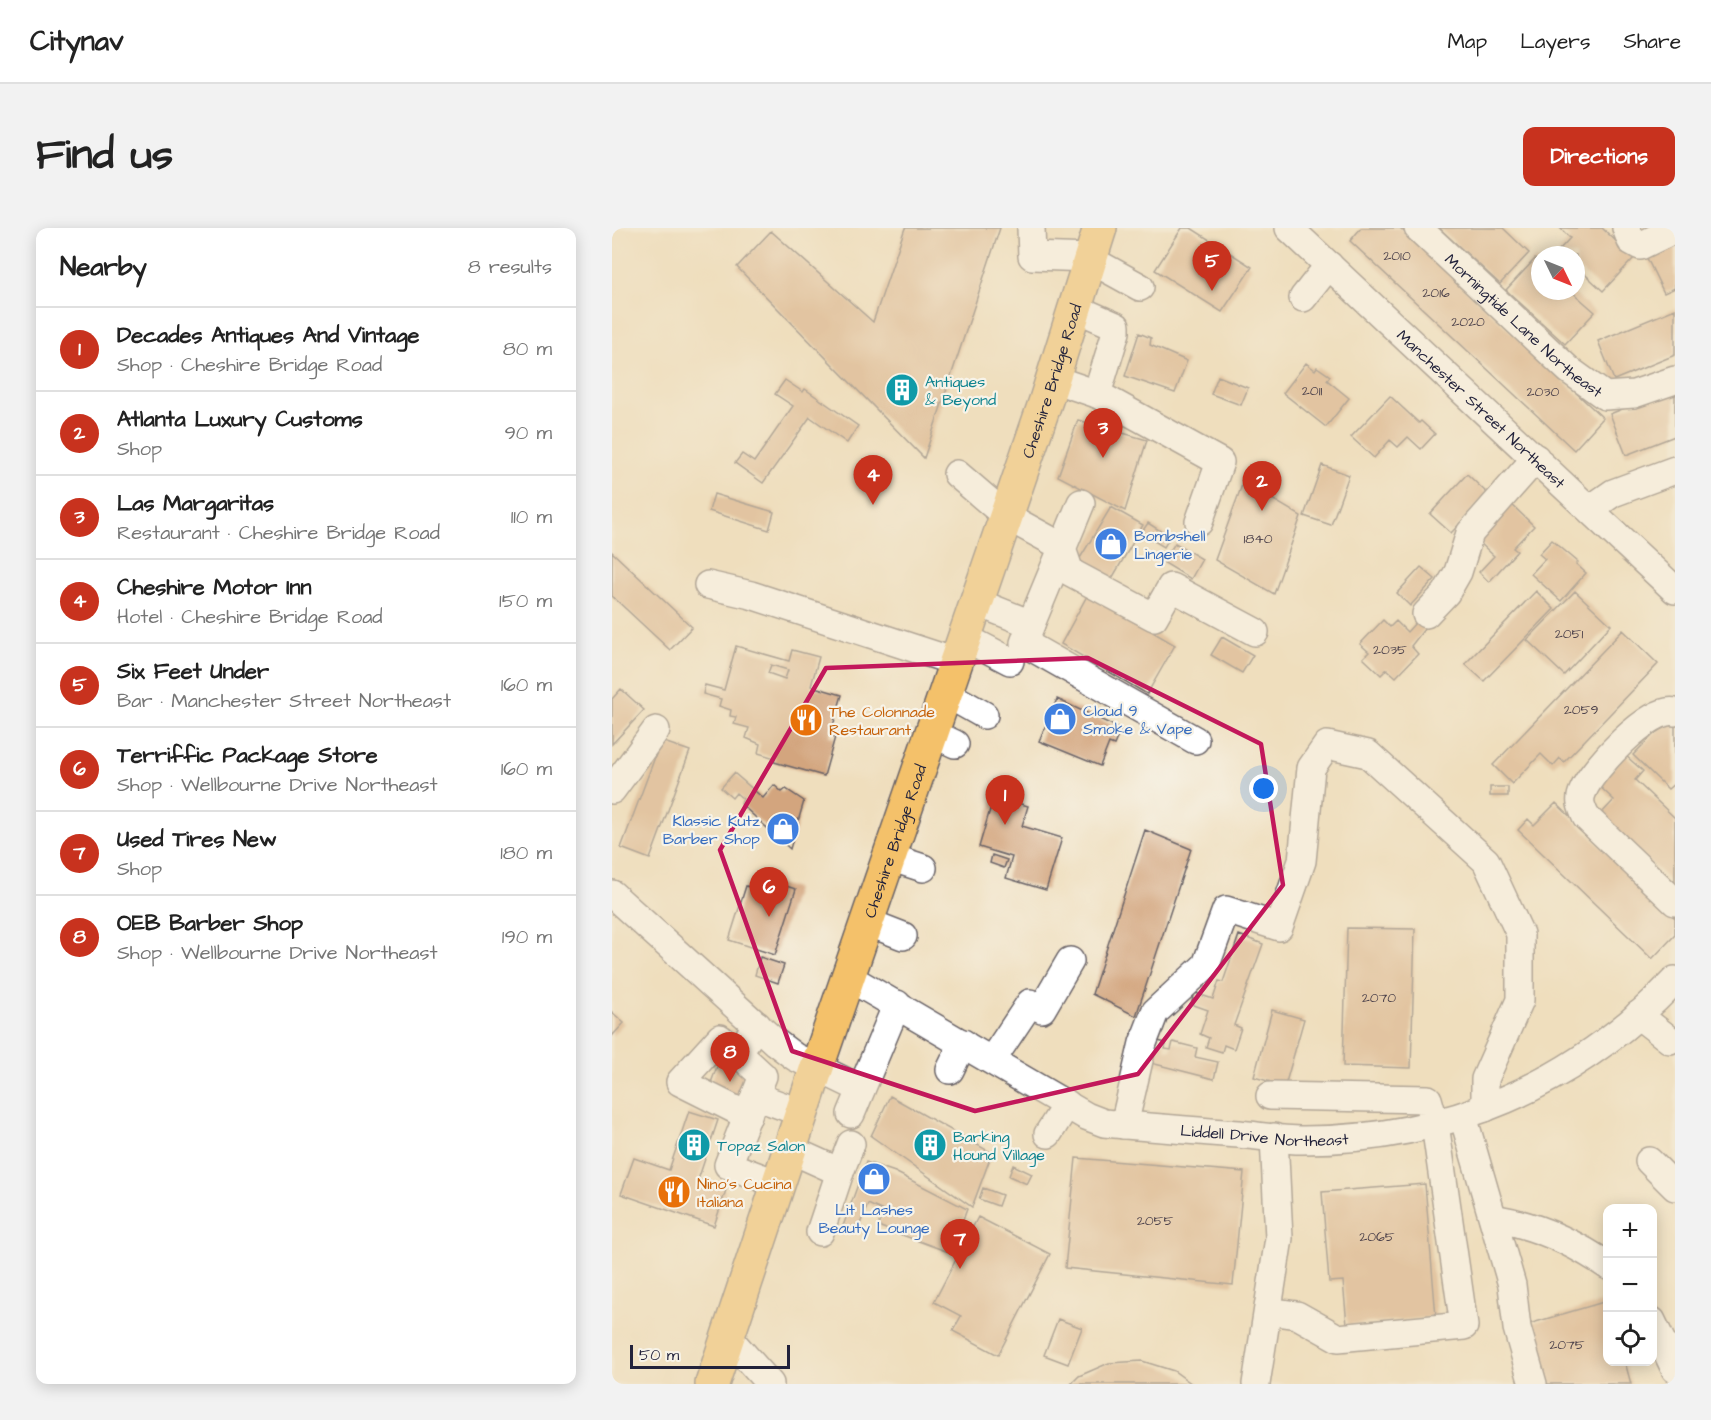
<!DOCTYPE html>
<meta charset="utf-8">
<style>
body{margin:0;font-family:"Architects Daughter",sans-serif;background:#f2f2f2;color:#222}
.controls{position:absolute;right:18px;bottom:18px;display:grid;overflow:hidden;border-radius:12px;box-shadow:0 3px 15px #0003}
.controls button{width:54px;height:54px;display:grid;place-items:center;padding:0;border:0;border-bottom:2px solid #e0e0e0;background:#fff;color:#222;font:30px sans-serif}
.compass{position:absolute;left:919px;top:18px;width:54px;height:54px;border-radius:50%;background:#fff;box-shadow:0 3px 15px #0003;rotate:133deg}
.scale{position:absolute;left:18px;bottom:15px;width:160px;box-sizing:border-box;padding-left:6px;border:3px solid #22223b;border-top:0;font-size:16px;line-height:21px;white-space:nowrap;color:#22223b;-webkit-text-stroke:4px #f7f3e8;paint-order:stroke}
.you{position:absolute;left:652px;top:561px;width:21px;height:21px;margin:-15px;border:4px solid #fff;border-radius:50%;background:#1a73e8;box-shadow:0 0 0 9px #1a73e833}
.badge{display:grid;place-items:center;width:39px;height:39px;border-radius:50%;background:#c8321e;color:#fff;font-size:20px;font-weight:700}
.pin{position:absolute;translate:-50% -50px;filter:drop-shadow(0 2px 3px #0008)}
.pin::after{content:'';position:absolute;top:32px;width:21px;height:18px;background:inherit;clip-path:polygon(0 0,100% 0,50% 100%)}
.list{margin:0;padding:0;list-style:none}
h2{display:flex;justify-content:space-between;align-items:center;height:78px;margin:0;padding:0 24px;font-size:26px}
h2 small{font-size:20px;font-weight:400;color:#767676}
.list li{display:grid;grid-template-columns:39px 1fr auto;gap:18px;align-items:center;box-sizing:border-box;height:84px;padding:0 24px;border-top:2px solid #e0e0e0}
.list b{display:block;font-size:22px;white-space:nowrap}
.list p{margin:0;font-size:20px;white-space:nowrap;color:#767676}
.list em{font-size:20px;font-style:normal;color:#767676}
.icon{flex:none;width:33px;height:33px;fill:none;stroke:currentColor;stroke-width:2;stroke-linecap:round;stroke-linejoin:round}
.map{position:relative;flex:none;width:1063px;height:1156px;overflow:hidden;border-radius:12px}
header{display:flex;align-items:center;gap:36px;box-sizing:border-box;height:84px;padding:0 30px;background:#fff;border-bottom:2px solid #e0e0e0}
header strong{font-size:28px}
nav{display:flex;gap:33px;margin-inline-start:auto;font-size:21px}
.intro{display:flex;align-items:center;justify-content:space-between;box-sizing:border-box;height:144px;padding:0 36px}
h1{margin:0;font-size:42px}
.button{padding:15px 27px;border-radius:12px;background:#c8321e;color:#fff;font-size:21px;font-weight:700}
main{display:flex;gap:36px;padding:0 36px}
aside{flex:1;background:#fff;border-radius:12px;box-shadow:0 3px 15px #0003}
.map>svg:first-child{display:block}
.building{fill:#d3a57e;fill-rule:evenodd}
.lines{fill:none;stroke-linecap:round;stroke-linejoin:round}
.minor-casing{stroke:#6a6468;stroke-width:30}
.major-casing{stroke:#6a6468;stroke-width:36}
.minor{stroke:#fff;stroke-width:27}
.major{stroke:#f4c16a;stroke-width:33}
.marked{fill:none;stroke:#c2185b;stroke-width:4.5;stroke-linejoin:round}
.labels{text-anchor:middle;stroke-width:4.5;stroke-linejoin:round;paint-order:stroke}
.number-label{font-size:14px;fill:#4e434c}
.street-label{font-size:16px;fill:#22223b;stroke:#f7f3e8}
.culture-label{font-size:16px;fill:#0d838f;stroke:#f7f3e8;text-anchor:start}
.shop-label{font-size:16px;fill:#366cbe;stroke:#f7f3e8;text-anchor:start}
.food-label{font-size:16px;fill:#c56008;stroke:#f7f3e8;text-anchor:start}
</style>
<header>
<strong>Citynav</strong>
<nav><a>Map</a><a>Layers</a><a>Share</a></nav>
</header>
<div class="intro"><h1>Find us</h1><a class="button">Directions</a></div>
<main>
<aside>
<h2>Nearby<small>8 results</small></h2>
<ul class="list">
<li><span class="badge">1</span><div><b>Decades Antiques And Vintage</b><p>Shop · Cheshire Bridge Road</p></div><em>80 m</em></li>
<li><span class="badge">2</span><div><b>Atlanta Luxury Customs</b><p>Shop</p></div><em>90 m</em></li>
<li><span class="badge">3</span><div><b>Las Margaritas</b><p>Restaurant · Cheshire Bridge Road</p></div><em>110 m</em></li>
<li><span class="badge">4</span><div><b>Cheshire Motor Inn</b><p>Hotel · Cheshire Bridge Road</p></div><em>150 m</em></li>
<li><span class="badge">5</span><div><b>Six Feet Under</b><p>Bar · Manchester Street Northeast</p></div><em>160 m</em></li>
<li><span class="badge">6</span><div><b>Terriffic Package Store</b><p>Shop · Wellbourne Drive Northeast</p></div><em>160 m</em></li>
<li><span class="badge">7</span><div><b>Used Tires New</b><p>Shop</p></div><em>180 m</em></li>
<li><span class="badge">8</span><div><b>OEB Barber Shop</b><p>Shop · Wellbourne Drive Northeast</p></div><em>190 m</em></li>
</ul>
</aside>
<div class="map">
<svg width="1063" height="1156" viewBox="0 0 1063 1156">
<rect width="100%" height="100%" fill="#f7f3e8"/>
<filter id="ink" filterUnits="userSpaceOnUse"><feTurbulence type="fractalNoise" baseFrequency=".0167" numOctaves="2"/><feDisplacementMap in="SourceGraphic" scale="12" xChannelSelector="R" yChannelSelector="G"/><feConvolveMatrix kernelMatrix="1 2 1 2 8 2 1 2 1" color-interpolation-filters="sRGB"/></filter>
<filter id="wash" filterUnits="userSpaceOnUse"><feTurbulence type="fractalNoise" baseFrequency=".008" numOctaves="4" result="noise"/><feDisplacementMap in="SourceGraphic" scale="24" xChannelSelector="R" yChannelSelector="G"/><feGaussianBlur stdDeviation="1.35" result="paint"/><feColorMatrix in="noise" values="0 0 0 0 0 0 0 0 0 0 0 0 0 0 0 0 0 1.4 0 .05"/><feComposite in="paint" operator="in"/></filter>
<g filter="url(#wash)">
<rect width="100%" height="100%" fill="#efdebd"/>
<g id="blocks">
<path class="building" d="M293,0H388L312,230L125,39L159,3L261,94Z
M570,0H579L640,39L610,84L543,42Z
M749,0H788L991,190L962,222L738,13Z
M827,0H891L917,25L888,56Z
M948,0H990L1022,30L991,63L964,38V27H952L947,22L958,10Z
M1063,12V60L1052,65L1033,26Z
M923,31L928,35V63H959L983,84L953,116L894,62Z
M1063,81V127L1002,152L986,113Z
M527,105L539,110L538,117L575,133L563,165L513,148Z
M694,135L703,142L705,139L718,148L715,152L737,170L714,199L671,165Z
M606,148L636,160L629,177L599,166Z
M173,152L191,164L193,161L246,198L235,215L198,189L151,255L123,235L130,226L142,234L181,178L163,166Z
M1063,160V208L1014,227L998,186Z
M778,168L807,195L809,193L823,206L809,221L796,209L786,219L778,212L762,230L739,209Z
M466,192L535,212L513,283L446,248Z
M710,237L737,247L719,297L692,288Z
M855,246L876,266L839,305L818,286Z
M631,254L689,288L662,366L603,332Z
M102,266L162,284L157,302L97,283Z
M895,272L922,298L901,320L905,323L877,354L867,344L882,328L867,314Z
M499,279L531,297L498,354L465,335Z
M536,295L558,309L552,319L529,305Z
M940,312L966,334L964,336L974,345L949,373L919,346L933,331L927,326Z
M563,315L590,331L579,351L551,334Z
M0,324L80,399L58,422L0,368Z
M809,339L823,351L798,378L785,365Z
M924,363L942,381L872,453L853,436Z
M963,363L999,397L952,447L915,412Z
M476,366L563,417L535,466L449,416Z
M771,392L778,399L784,393L795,404L805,393L813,400L799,418L806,426L784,449L775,441L769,447L751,430L757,424L748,416Z
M1011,402L1046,436L952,534L948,530L941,538L929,526L900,556L881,537Z
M610,409L641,427L630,445L599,427Z
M124,418L177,433L180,422L207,429L199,458L230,467L218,508L223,509L212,548L162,534L163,530L146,525L148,516L134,510L137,500L122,496L124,489L118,488L119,482L107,478L109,471L91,466L93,457L112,462ZM159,437L176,442L173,451L156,445Z
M9,461L32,482L0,516V471Z
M445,471L509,501L502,517L497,515L488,538L427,513Z
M1057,491L1063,496V555L1056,561L1021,527Z
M49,513L78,523L38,631L9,620Z
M1013,527L1031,543L1023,552L1063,590V658L988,587L1002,572L985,556Z
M122,545L151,570L162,557L170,564L174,561L192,573L178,621L129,576L131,571L124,565L120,570L109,560Z
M878,559H896V568H878Z
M382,568L416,578L410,598L450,610L434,662L394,650L400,629L367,619Z
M944,575L1063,690V707L1040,731L906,602L916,591L922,597Z
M533,602L579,621L524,788L480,766Z
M380,627L395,632L392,640L378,635Z
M153,652L184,661L163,727L117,712L134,658L149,662Z
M735,700L803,701L799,840L731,838Z
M627,707L651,716L622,797L629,800L622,821L612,817L610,824L594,819L597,810L588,806L596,782L579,776L583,765L601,771L607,753L611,754Z
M148,729L172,737L166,755L143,747Z
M660,782L692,791L673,858L642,849Z
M0,784L12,795L0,808Z
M546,813L554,815L553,821L559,822L561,814L585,820L583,829L606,834L602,851L539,835Z
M106,836L139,848L131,872L97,860Z
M278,868L380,925L360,979L259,908Z
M77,883L106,892L86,952L114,962L102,998L9,966L22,930L57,942Z
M464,930L632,944L621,1057L453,1040Z
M254,934L283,944L355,981L339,1025L266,998L271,983L256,976L244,1006L230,1001Z
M401,937L420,946L415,956L397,948Z
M813,956L824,1089L735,1097L731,1053L717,1054L710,964Z
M371,960L390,967L386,978L367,971Z
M366,989L438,1026L386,1127L341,1103L349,1088L322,1074Z
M995,1073L996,1134H1013L1019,1156H927L910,1098Z
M446,1091L470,1100L456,1136L432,1127Z
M530,1133L562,1143L580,1156H459L467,1148L497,1135Z"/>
</g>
</g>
<g filter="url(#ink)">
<use href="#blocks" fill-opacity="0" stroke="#6a6468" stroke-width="1.5"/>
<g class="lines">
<g class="minor-casing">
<g id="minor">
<path d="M419,0L420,28L479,30"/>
<path id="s1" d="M677,0L1063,362"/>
<path id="s2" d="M806,0L957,142L993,168L1022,166L1063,152"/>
<path d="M1014,0L1019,13L1028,18L1063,1"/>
<path d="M479,32L528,59"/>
<path d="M691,70L717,37"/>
<path d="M463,80L504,98V104L485,166L608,234L587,294"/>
<path d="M441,151L485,166"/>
<path d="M345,246L394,288L449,318L458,344L542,389L559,359L643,404"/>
<path d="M978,281L1001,265L1063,242"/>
<path d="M96,357L139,367L344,434"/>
<path d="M364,374L419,396L469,275"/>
<path d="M814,386L834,365L846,344L858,305L924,230"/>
<path d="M419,396L412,415L583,512"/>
<path d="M352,409L398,433"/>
<path d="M333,465L372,487"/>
<path d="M1063,484C1039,477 980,541 971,563C966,573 970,580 974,589L1063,674"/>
<path d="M320,505L343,516"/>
<path d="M0,562L44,502"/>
<path d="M277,629L311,640"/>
<path d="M0,666L163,814L183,829L249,861"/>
<path d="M255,694L291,708"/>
<path id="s3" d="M236,749L474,888L492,895C537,899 582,903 627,906C648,908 670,912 691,912C836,912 963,857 1063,752"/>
<path d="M430,781L458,733"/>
<path d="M1026,787L1058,812"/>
<path d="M126,825L151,848L143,868"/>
<path d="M380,832L418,775"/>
<path d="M338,842L351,815"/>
<path d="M239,886L285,776"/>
<path d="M136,888L68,854L108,810L126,825L145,797"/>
<path d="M851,888L900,1057L905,1100L921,1156"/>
<path d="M512,897L531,815L543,784L594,737L614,682L667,699L690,633L699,540L715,517L756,526L874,633L908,706V772L873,851V880"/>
<path d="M436,906L455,876"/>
<path d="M177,921L228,944L208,1004"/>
<path d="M1037,933L1063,959"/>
<path d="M228,944L239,916"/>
<path d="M166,956L116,937L143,868L190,885"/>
<path d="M881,990C924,997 960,1013 996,1038"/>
<path d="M656,1083L685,1087L726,1110L852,1098L823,896L816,871L658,868"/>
<path d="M1040,1093L1063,1141"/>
<path d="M115,1108L158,1156"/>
<path d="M644,1156L667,1010L662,909"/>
</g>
</g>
<g class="major-casing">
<g id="major">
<path id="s4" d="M100,1156L205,839L434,172L488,0"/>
</g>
</g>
<use href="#minor" class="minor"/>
<use href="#major" class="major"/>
</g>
</g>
<path d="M0 0H1063V1156H0ZM476,430L649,516L671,657L526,846L363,883L180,823L108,622L214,440Z" fill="#efdebd" fill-opacity=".55" fill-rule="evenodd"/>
<path class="marked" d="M476,430L649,516L671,657L526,846L363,883L180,823L108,622L214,440Z"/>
<defs>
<g id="building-disc" transform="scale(1.725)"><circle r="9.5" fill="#0f9aa8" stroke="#f7f3e8"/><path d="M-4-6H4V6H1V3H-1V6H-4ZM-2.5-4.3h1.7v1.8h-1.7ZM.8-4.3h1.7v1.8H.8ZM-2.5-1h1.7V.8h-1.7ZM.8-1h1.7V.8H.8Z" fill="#fff"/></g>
<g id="shop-disc" transform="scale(1.725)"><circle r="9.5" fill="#3f7fe0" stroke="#f7f3e8"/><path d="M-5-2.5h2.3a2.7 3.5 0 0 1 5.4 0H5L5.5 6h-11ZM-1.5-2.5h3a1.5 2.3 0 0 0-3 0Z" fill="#fff"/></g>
<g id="restaurant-disc" transform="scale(1.725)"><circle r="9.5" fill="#e8710a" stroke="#f7f3e8"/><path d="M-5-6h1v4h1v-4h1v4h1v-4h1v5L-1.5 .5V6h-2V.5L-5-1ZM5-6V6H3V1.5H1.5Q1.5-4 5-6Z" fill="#fff"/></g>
</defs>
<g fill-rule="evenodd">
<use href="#building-disc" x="290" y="162"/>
<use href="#shop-disc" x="499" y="316"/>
<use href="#shop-disc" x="448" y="491"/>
<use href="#restaurant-disc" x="194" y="492"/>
<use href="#shop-disc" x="171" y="601"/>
<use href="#building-disc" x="82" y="917"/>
<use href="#building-disc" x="318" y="917"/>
<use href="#shop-disc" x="262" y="951"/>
<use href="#restaurant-disc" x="62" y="964"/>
</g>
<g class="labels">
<g class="number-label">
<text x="785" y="32">2010</text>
<text x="824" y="69">2016</text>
<text x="856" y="98">2020</text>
<text x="700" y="167">2011</text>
<text x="931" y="168">2030</text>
<text x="646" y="315">1840</text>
<text x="957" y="410">2051</text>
<text x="778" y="426">2035</text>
<text x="969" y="486">2059</text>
<text x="767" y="774">2070</text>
<text x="543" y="997">2055</text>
<text x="765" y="1013">2065</text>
<text x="955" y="1121">2075</text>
</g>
<g class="street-label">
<text dy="6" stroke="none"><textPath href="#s2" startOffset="144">Morningtide Lane Northeast</textPath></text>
<text dy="6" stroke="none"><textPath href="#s4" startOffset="1059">Cheshire Bridge Road</textPath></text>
<text dy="6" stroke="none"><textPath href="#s1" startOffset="264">Manchester Street Northeast</textPath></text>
<text dy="6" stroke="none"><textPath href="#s4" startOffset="573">Cheshire Bridge Road</textPath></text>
<text dy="6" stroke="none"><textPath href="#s3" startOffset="456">Liddell Drive Northeast</textPath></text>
</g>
<g class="culture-label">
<text x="313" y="159">Antiques<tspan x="313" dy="18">&amp; Beyond</tspan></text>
<text x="341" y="914">Barking<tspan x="341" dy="18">Hound Village</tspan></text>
<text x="105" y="923">Topaz Salon</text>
</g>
<g class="shop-label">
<text x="522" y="313">Bombshell<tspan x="522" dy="18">Lingerie</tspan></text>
<text x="471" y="488">Cloud 9<tspan x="471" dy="18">Smoke &amp; Vape</tspan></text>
<text x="148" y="598" text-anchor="end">Klassic Kutz<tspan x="148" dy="18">Barber Shop</tspan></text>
<text x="262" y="987" text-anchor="middle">Lit Lashes<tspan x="262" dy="18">Beauty Lounge</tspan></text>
</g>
<g class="food-label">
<text x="217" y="489">The Colonnade<tspan x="217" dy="18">Restaurant</tspan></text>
<text x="85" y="961">Nino's Cucina<tspan x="85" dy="18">Italiana</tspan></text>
</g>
</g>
</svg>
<div class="controls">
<button>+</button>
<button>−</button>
<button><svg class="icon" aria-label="locate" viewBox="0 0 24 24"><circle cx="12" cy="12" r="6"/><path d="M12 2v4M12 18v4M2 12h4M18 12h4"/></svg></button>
</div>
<svg class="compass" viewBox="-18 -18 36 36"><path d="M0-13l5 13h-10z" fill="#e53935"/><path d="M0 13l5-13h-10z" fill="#767676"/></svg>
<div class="scale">50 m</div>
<div class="you"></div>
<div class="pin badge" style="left:393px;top:597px">1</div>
<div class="pin badge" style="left:650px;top:283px">2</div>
<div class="pin badge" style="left:491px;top:230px">3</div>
<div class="pin badge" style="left:261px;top:277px">4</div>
<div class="pin badge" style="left:600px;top:63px">5</div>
<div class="pin badge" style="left:157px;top:689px">6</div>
<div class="pin badge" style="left:348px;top:1041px">7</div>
<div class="pin badge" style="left:118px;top:854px">8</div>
</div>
</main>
